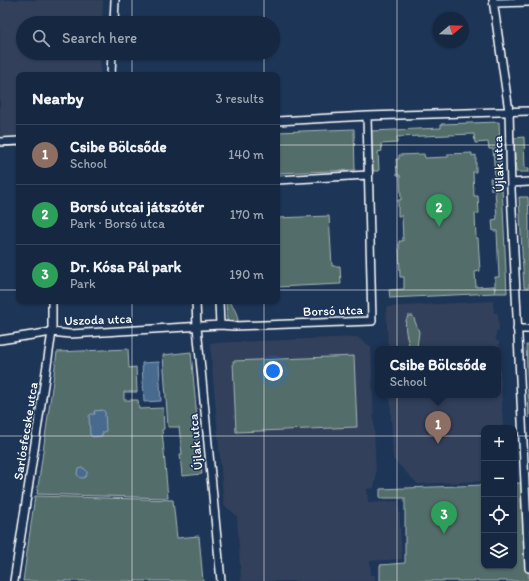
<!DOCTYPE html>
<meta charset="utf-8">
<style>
body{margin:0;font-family:Itim,sans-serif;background:#1f3048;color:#f1f3f6}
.controls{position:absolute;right:12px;bottom:12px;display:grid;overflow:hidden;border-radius:8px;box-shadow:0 1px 3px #0004}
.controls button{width:36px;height:36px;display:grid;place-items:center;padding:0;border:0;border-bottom:1px solid #35445a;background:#162841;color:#f1f3f6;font:20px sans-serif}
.compass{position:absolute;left:433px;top:12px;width:36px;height:36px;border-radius:50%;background:#162841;box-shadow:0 1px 3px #0004;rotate:71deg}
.you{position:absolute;left:273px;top:371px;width:14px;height:14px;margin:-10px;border:3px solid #fff;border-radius:50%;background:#1a73e8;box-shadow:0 0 0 6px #1a73e833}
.badge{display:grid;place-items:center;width:26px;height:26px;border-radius:50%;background:#ff9aa2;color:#fff;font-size:13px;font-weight:700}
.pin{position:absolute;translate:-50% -33px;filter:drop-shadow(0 1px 2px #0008)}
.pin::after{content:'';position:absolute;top:21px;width:14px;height:12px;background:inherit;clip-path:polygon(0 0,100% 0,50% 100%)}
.popup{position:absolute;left:375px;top:346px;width:126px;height:52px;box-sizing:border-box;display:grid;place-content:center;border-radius:8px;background:#162841;filter:drop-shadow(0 1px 3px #0005);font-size:13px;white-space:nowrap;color:#9ea6b1}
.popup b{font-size:15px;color:#f1f3f6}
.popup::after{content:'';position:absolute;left:50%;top:100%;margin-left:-8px;border:8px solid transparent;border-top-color:#162841}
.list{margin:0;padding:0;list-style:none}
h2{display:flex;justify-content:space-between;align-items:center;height:52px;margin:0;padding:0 16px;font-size:17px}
h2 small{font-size:13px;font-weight:400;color:#9ea6b1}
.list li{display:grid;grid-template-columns:26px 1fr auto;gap:12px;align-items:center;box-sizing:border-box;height:60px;padding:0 16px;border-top:1px solid #35445a}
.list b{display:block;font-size:15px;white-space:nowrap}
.list p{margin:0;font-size:13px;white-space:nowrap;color:#9ea6b1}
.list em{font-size:13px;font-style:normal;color:#9ea6b1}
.icon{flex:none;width:22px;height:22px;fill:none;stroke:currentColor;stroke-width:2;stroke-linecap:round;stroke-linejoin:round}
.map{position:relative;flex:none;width:529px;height:581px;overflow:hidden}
.search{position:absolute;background:#162841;box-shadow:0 1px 3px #0004;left:16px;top:16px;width:264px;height:44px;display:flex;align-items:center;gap:10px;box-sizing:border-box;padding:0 14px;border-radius:22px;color:#9ea6b1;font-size:15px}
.panel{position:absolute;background:#162841;box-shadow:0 1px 3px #0004;left:16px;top:72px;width:264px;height:232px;border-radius:8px}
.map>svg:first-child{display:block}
.built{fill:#30415c}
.green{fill:#536d6a;stroke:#a9b6b4}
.water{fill:#486b8f;stroke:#91a6bc}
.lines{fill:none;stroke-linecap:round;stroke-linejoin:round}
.street-casing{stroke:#fff;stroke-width:10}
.street{stroke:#1d3557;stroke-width:7}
.grid{fill:none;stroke:#fff;stroke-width:1;stroke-opacity:0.55}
.labels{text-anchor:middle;stroke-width:3;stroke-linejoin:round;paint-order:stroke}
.street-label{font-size:13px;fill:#fff;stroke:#1d3557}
</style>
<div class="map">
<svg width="529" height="581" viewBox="0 0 529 581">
<rect width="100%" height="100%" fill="#1d3557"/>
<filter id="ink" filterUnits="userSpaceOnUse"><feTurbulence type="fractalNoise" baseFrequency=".025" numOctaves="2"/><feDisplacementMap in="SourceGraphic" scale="8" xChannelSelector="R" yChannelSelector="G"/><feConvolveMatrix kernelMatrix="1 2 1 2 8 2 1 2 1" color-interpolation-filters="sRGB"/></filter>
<g filter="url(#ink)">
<path class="built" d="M0,0H103L102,23H23V53H101L100,75H19V136L0,137Z
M493,301L494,313H498L499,331H496V341H499L503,428H484V481L418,484L393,459L390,395H498V349H388L386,307Z
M357,337L371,347L376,477L374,488L367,489L368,503L399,501L402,559L370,561L371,575H375V581H241L237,516L224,505L210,343Z"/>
<path class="green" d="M499,122L507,293H495V277H499L497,231H493L492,220L497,219L495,190H491L490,178H495L493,149H489L488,142L475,143L474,134L397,137V143L381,144L382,151L378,152L379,171H373L371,131L441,128V124Z
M354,129L355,170L277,173V132Z
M524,137L525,168H529V172H516L514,138Z
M472,153V156L476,155V172H473L474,196H478L479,213L475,214L476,238H478L480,271L475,272L476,287L494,286L495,293L390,298L389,290L404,289V277H400L399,241H403L402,216H398V200H401L400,175H397L396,159H399V155L424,154L425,158L448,157V154Z
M519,197H528L529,220V288H524Z
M329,216L332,266H340L341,284L277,287V218Z
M226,301H230C234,310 237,311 238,321L231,323L227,322Z
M408,316H413L419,332L417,347V349H410C408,339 402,326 408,316Z
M526,345H529V418Z
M128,349L129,368L136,367L137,392H124V400H138L139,409L163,408L164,429L162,430L168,498L37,494L57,352Z
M191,352L202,474L182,476L180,454H182L179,427H168L163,355Z
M354,356L357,427L236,432L233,361Z
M514,483H525L529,581H380V565L405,563V498H380V489L484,485V566H514Z
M35,496L173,500L177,538L199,536L203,581H23Z"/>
<path class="water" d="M159,362L161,401L144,402L142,363Z
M103,410L105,412L106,431L102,433V436L93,437L90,435L89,416L91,414H95L94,411Z
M77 473a5 5 0 1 1 10 0a5 5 0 1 1-10 0Z"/>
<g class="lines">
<g class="street-casing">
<path id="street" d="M493,0L509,111L511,189L529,568
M494,3L529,2
M114,23L115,0
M111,75L112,53
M277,121L367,116L529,111
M0,142L19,141
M277,180L368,175
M511,183L529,182
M196,301L197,327L221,581
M219,301L220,325
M517,329H529
M0,340L52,332L70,334L220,325L234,326L372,321L367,116
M14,581L52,332V301"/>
</g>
<use href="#street" class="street"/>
</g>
</g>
<path class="grid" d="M132,0V23M264,0V23M397,0V581M132,53V75M264,53V75M0,145H19M277,145H529M0,290H19M277,290H529M132,301V581M264,301V581M0,436H484M514,436H529"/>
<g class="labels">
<g class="street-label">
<text transform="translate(498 164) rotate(-92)" y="5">Újlak utca</text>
<text transform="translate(333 310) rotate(-2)" y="5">Borsó utca</text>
<text transform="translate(98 319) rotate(-2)" y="5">Uszoda utca</text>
<text transform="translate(25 431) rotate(-81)" y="5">Sarlósfecske utca</text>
<text transform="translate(195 442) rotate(-95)" y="5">Újlak utca</text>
</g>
</g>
</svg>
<div class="controls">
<button>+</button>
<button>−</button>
<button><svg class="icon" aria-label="locate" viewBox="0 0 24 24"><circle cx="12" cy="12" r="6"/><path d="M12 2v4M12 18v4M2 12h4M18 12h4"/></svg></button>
<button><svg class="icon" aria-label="layers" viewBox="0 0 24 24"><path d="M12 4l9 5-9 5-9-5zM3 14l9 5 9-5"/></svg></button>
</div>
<svg class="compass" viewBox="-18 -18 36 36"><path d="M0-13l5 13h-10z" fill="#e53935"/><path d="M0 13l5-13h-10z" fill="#9ea6b1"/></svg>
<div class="you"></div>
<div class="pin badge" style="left:438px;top:444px;background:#8d6e63">1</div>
<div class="popup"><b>Csibe Bölcsőde</b>School</div>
<div class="pin badge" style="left:439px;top:227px;background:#2e9e5b">2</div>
<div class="pin badge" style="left:444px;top:534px;background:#2e9e5b">3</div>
<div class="search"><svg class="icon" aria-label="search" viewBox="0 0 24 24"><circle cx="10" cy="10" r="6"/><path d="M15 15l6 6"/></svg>Search here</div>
<section class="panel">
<h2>Nearby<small>3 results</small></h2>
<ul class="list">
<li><span class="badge" style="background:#8d6e63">1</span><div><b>Csibe Bölcsőde</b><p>School</p></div><em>140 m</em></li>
<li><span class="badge" style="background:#2e9e5b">2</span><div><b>Borsó utcai játszótér</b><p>Park · Borsó utca</p></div><em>170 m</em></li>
<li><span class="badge" style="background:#2e9e5b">3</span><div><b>Dr. Kósa Pál park</b><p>Park</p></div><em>190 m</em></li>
</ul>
</section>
</div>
